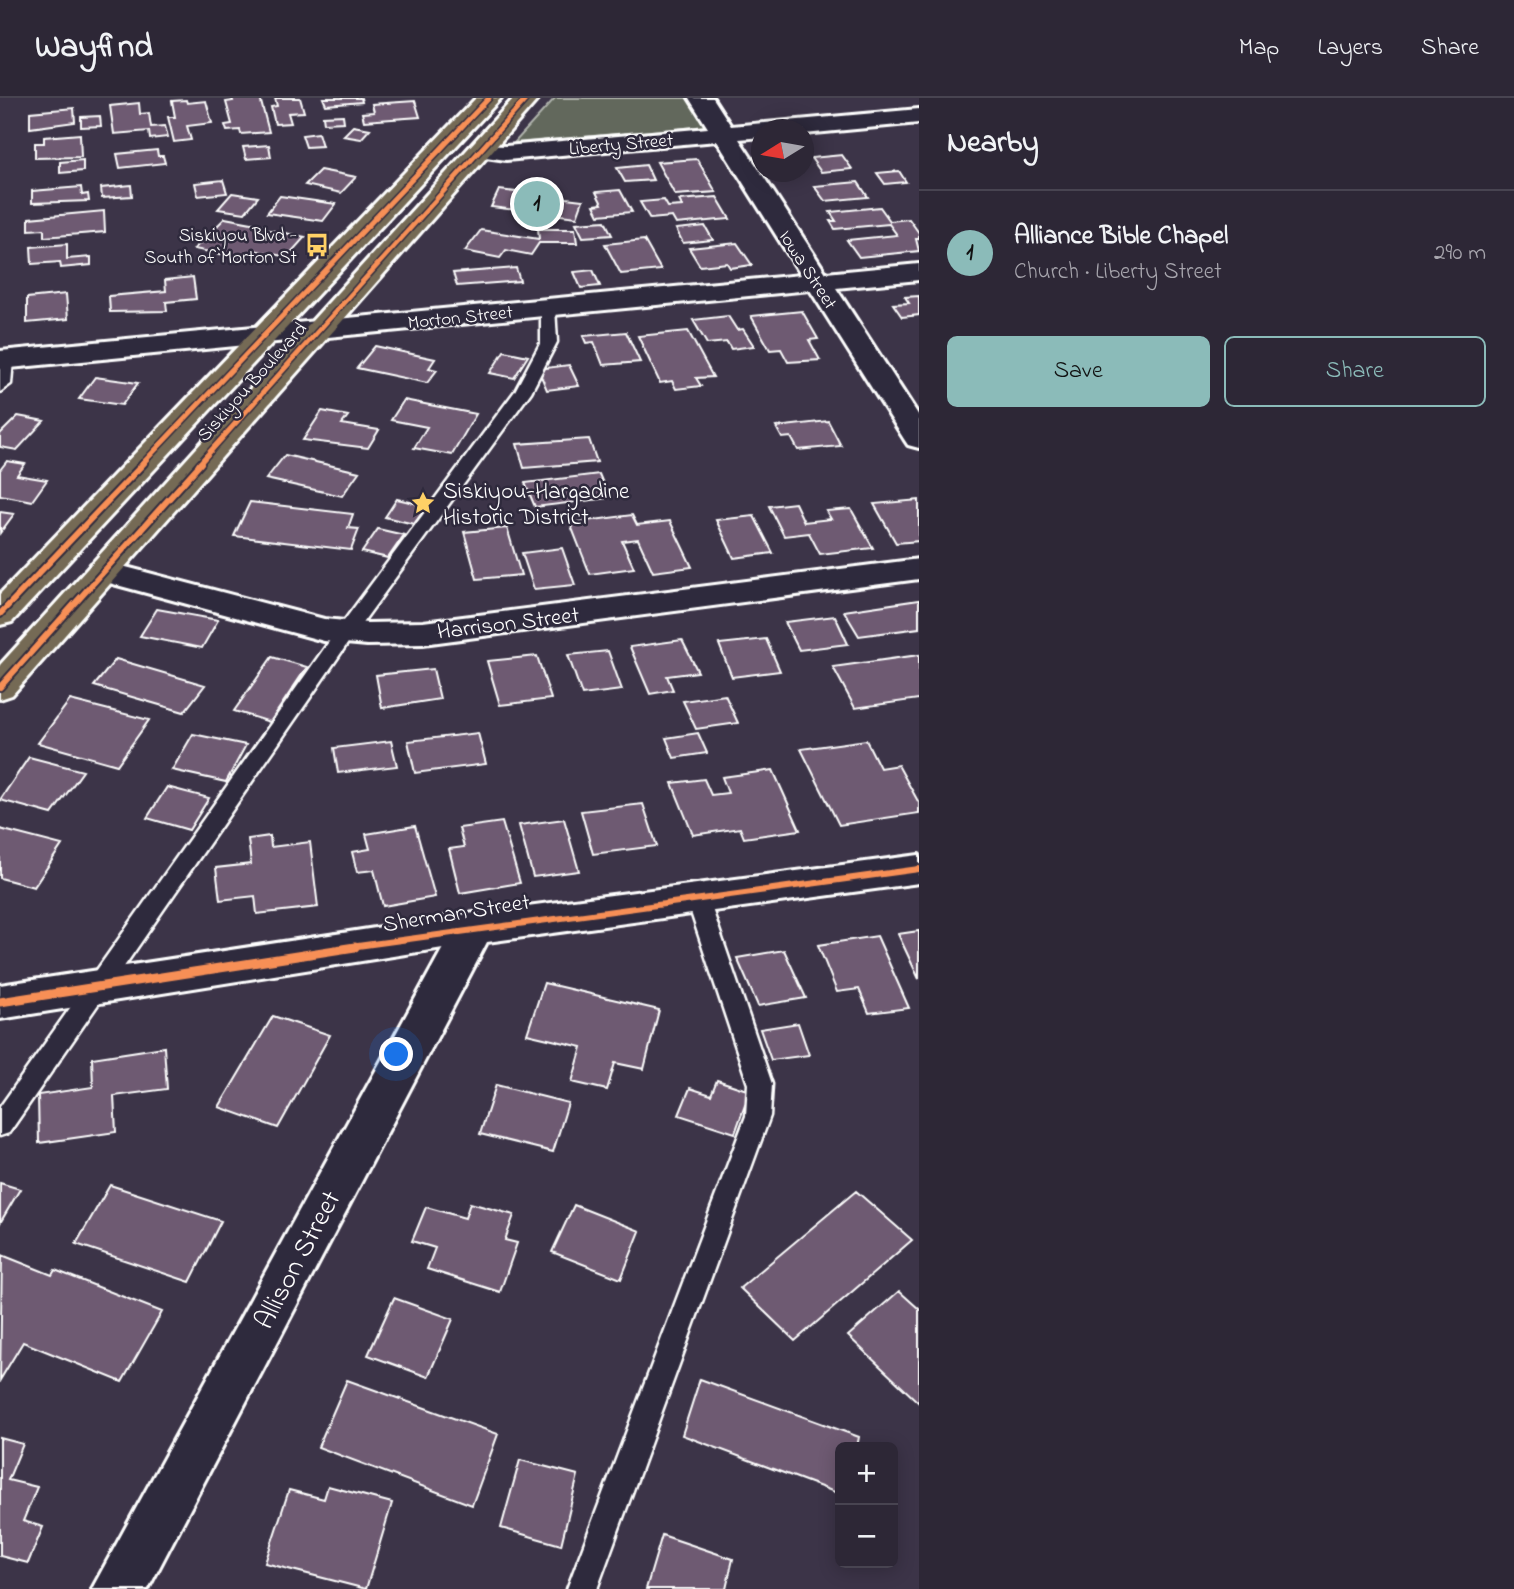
<!DOCTYPE html>
<meta charset="utf-8">
<style>
body{margin:0;font-family:"Indie Flower",sans-serif;background:#352f3e;color:#f1f3f6}
.controls{position:absolute;right:21px;bottom:21px;display:grid;overflow:hidden;border-radius:10px;box-shadow:0 4px 18px #0003}
.controls button{width:63px;height:63px;display:grid;place-items:center;padding:0;border:0;border-bottom:2px solid #484451;background:#2d2736;color:#f1f3f6;font:35px sans-serif}
.compass{position:absolute;left:751px;top:21px;width:63px;height:63px;border-radius:50%;background:#2d2736;box-shadow:0 4px 18px #0003;rotate:259deg}
.you{position:absolute;left:397px;top:957px;width:24px;height:24px;margin:-18px;border:5px solid #fff;border-radius:50%;background:#1a73e8;box-shadow:0 0 0 10px #1a73e833}
.badge{display:grid;place-items:center;width:46px;height:46px;border-radius:50%;background:#8bbbb9;color:#111;font-size:23px;font-weight:700}
.pin{position:absolute;translate:-50% -50%;border:4px solid #fff;box-shadow:0 2px 7px #0006}
.list{margin:0;padding:0;list-style:none}
h2{display:flex;justify-content:space-between;align-items:center;height:91px;margin:0;padding:0 28px;font-size:30px}
h2 small{font-size:23px;font-weight:400;color:#a7a5ad}
.list li{display:grid;grid-template-columns:46px 1fr auto;gap:21px;align-items:center;box-sizing:border-box;height:126px;padding:0 28px;border-top:2px solid #484451}
.list b{display:block;font-size:26px;white-space:nowrap}
.list p{margin:0;font-size:23px;white-space:nowrap;color:#a7a5ad}
.list em{font-size:23px;font-style:normal;color:#a7a5ad}
.actions{display:flex;gap:14px;padding:21px 28px}
.actions a{flex:1;padding:16px 0;border:2px solid #8bbbb9;border-radius:10px;text-align:center;font-size:24px;color:#8bbbb9}
.actions .main{background:#8bbbb9;color:#111}
.map{position:relative;flex:none;width:919px;height:1491px;overflow:hidden}
header{display:flex;align-items:center;gap:42px;box-sizing:border-box;height:98px;padding:0 35px;background:#2d2736;border-bottom:2px solid #484451}
header strong{font-size:33px}
nav{display:flex;gap:38px;margin-inline-start:auto;font-size:24px}
main{display:flex}
aside{flex:1;background:#2d2736}
.map>svg:first-child{display:block}
.green{fill:#62685b;stroke:#b0b4ad;stroke-width:2}
.building{fill:#6e5a72;stroke:#fff;stroke-width:2}
.lines{fill:none;stroke-linecap:round;stroke-linejoin:round}
.lane-casing{stroke:#fff;stroke-width:5}
.street-casing{stroke:#fff;stroke-width:6}
.primary-casing{stroke:#fff;stroke-width:6}
.lane{fill:#2f2a3d;fill-rule:evenodd}
.street{fill:#2f2a3d;fill-rule:evenodd}
.primary{fill:#746b55;fill-rule:evenodd}
.cycleway-far2-casing{stroke:#2f2a3d;stroke-width:8}
.cycleway-far1-casing{stroke:#2f2a3d;stroke-width:10}
.cycleway-casing{stroke:#2f2a3d;stroke-width:13}
.cycleway-far2{stroke:#f78f57;stroke-width:5}
.cycleway-far1{stroke:#f78f57;stroke-width:6}
.cycleway{stroke:#f78f57;stroke-width:9}
.labels{text-anchor:middle;stroke-width:5;stroke-linejoin:round;paint-order:stroke}
.far-street-label{font-size:19px;fill:#fff;stroke:#2f2a3d}
.far-poi-label{font-size:19px;fill:#fff;stroke:#2f2a3d;text-anchor:end}
.poi-label{font-size:23px;fill:#fff;stroke:#2f2a3d;text-anchor:start}
.street-label{font-size:23px;fill:#fff;stroke:#2f2a3d}
.near-street-label{font-size:28px;fill:#fff;stroke:#2f2a3d}
</style>
<header>
<strong>Wayfind</strong>
<nav><a>Map</a><a>Layers</a><a>Share</a></nav>
</header>
<main>
<div class="map">
<svg width="919" height="1491" viewBox="0 0 919 1491">
<rect width="100%" height="100%" fill="#3c3448"/>
<filter id="ink" filterUnits="userSpaceOnUse"><feTurbulence type="fractalNoise" baseFrequency=".0143" numOctaves="2"/><feDisplacementMap in="SourceGraphic" scale="14" xChannelSelector="R" yChannelSelector="G"/><feConvolveMatrix kernelMatrix="1 2 1 2 8 2 1 2 1" color-interpolation-filters="sRGB"/></filter>
<g filter="url(#ink)">
<path class="green" d="M555,0H689L707,28L514,45Z"/>
<path class="building" d="M232,0H260L269,34L241,36L240,32L227,33L225,27L232,26L226,4L233,3Z
M275,0H300L304,14L288,15L291,25L275,26L271,9L277,8Z
M323,0H361L362,4L326,7Z
M186,2L187,5L206,3L212,25L187,28L191,42L174,44L168,19H175L172,3Z
M415,3L420,19L364,23L362,15L374,14L372,6Z
M139,5L140,16L149,15L151,29L165,28L168,39L150,41L149,33L114,36L110,8Z
M74,10L75,24L30,30V14Z
M343,17L344,24L324,25L323,18Z
M100,18L101,28L81,29V19Z
M353,28L370,31L361,41L343,38Z
M318,35L322,48L306,49L302,37Z
M80,36L81,59L35,60V45H44V39Z
M269,47L271,59L246,61L243,49Z
M157,52L158,58H163L165,65L120,70L117,56Z
M842,57L852,71L821,74L811,60Z
M697,61L716,94L675,97L657,64Z
M83,62V73L60,75V64Z
M646,67L653,82L625,84L617,70Z
M320,72L356,79L341,95L305,87Z
M899,73L906,84L885,86L877,75Z
M223,82L227,95L198,98L195,85Z
M858,84L868,99L825,103L814,88Z
M131,87L132,98L102,100L101,90Z
M81,89L82,97L88,96L89,103L32,105V93Z
M499,92L583,102L577,119L491,109Z
M620,92L632,114L599,117L594,107L602,106L596,94Z
M232,95L258,99L245,115L218,111Z
M280,98L336,106L323,123L267,115Z
M717,99L730,121L676,126L672,119L650,121L640,104L664,102L668,109L682,108L679,102Z
M880,109L890,123L909,121L919,135V141H916L919,153L859,159L847,142L897,137L889,126L835,131L830,123H836L830,114Z
M104,113L105,134L44,139V131L29,132V120Z
M225,120L262,127L259,130L305,139L287,159L254,152L245,161L194,151Z
M605,123L612,137L583,139L576,125Z
M705,128L713,142L683,145L676,131Z
M538,131H575L577,145H539L531,157L506,152L500,160L465,153L481,132L539,141Z
M644,142L661,172L621,176L605,146Z
M737,145L752,167L730,170L727,165L700,168L689,150Z
M67,146V161L91,159V167L61,170L60,164L32,166L31,149Z
M516,170L520,183L457,188L453,175Z
M593,172L600,188L581,190L574,174Z
M193,179L196,201L166,204L167,213L110,214L109,198L166,193L165,182Z
M66,196L68,221L27,225V200Z
M919,198V217L902,219L893,206L909,205L905,199Z
M802,213L818,241L809,242L820,262L788,264L781,251L770,252L751,218Z
M728,218L737,232L743,231L754,248L731,251L727,244L707,246L693,222Z
M688,233L713,279L696,280L701,288L676,291L672,283L660,285L638,238Z
M626,234L640,264L603,267L594,244L586,245L583,238Z
M375,248L435,261L429,270L437,272L427,285L357,270Z
M504,253L528,258L514,280L490,275Z
M569,267L579,288L547,292L538,271Z
M95,279L138,285L122,307L79,301Z
M404,302L476,316L452,357L414,350L427,329L391,322Z
M322,313L348,318L342,326L379,332L368,350L303,342Z
M18,318L44,323L17,352L0,349V336Z
M828,323L841,348L798,352L791,339L782,340L776,329Z
M589,341L597,364L524,370L517,346Z
M285,357L359,374L342,398L266,381Z
M7,363L25,366L17,377L47,382L32,403L0,397V372Z
M599,376L609,400L535,409L525,385Z
M397,401L427,408L414,426L385,419Z
M919,402V443L896,445L874,406Z
M250,404L353,416L348,430L359,431L351,452L234,438Z
M795,405L804,424L831,421L826,413L851,411L873,450L820,456L809,435L784,438L769,408Z
M0,414L14,416L0,435Z
M632,417L637,427L670,423L692,469L653,474L638,441L622,443L634,470L590,476L570,425Z
M754,418L773,455L734,460L716,422Z
M507,430L521,477L477,481L464,434Z
M378,431L404,437L388,460L362,454Z
M562,450L575,487L534,491L522,455Z
M919,502V530L859,538L844,513Z
M157,511L218,522L202,550L140,538Z
M835,518L848,546L799,552L785,524Z
M766,541L780,573L732,579L719,546Z
M682,542L698,574L667,578L673,592L650,596L630,549Z
M608,553L622,592L582,597L568,557Z
M919,557V601L855,610L833,569Z
M537,558L551,601L500,607L487,563Z
M272,559L307,569L270,624L234,613Z
M116,561L205,587L184,614L94,588Z
M433,571L440,601L382,610L376,577Z
M725,597L738,625L696,631L683,603Z
M70,602L149,622L117,667L38,645Z
M478,635L486,666L415,675L408,643Z
M698,635L707,655L674,660L666,640Z
M193,636L246,647L226,684L172,672Z
M866,642L880,670L898,667L919,705V715L839,727L801,651Z
M391,643L397,668L338,675L334,650Z
M29,659L83,673L52,716L0,702Z
M773,672L800,732L744,740L740,730L693,737L672,685L704,681L711,697L728,695L722,679Z
M167,689L209,700L189,732L147,720Z
M643,706L657,748L593,756L581,713Z
M564,721L579,773L533,779L519,727Z
M502,724L520,785L460,795L449,751L464,749L459,730Z
M415,728L435,799L383,808L374,772L357,774L352,754L370,751L366,736Z
M0,731L62,747L34,789L0,780Z
M270,738L271,749L310,744L318,809L257,816L255,798L220,802L216,770L251,766L248,741Z
M919,833V881L898,836Z
M877,838L909,910L869,915L859,891L837,894L818,847Z
M784,852L806,900L758,908L737,860Z
M544,885L659,912L644,971L615,965L607,992L572,984L582,949L527,936Z
M273,918L330,937L278,1030L219,1009Z
M798,925L809,957L771,962L760,931Z
M164,949L167,991L114,998L116,1034L39,1045L38,997L93,989L92,960Z
M717,982L750,993L735,1035L679,1017L690,990L711,997Z
M496,987L568,1005L553,1054L480,1036Z
M0,1085L20,1091L0,1125Z
M110,1087L221,1123L190,1184L76,1146Z
M856,1093L912,1142L795,1243L740,1190Z
M470,1105L514,1117L505,1142L517,1145L500,1194L427,1171L435,1150L412,1143L426,1109L465,1120Z
M574,1107L640,1133L621,1181L552,1154Z
M2,1157L52,1177L55,1172L162,1214L122,1284L23,1244L0,1282Z
M899,1193L919,1211V1305L848,1238Z
M394,1200L453,1221L428,1279L368,1257Z
M700,1281L859,1339L857,1349H840V1396L682,1337Z
M347,1282L498,1336L472,1407L318,1349Z
M0,1340L23,1346L8,1382L37,1389L23,1423L43,1429L28,1465L0,1458Z
M520,1362L578,1377L561,1447L501,1430Z
M328,1388L392,1405L366,1491L265,1465L289,1392L324,1401Z
M662,1437L733,1461L726,1491H646Z"/>
<g class="lines">
<g class="lane-casing">
<path id="lane" d="M548,205L555,209L557,244L531,294L352,539L9,1035L0,1038V1009L338,531L515,293L541,244V209Z
M5,257L13,262L11,286L0,294V259Z
M697,791L705,793L708,799L772,986L770,1018L597,1491H567L746,1018L748,986L686,799L689,793Z"/>
</g>
<g class="street-casing">
<path id="street" d="M689,0H713L731,28L919,11V25L804,36V32H762V39L739,41L826,175L919,166V182L836,190L919,318V350L908,347L904,341L810,192L0,271V253L801,177L717,43L506,62L472,57L469,52L472,47L506,48L708,30Z
M919,461V481L423,546L367,547L324,543L91,480L87,473L91,466L103,463L324,521L367,525L423,524Z
M919,757V785L487,844L148,1491H92L443,850L0,921V887L474,815Z"/>
</g>
<g class="primary-casing">
<path id="primary" d="M476,0H501L12,524L0,527V496Z
M514,0H539L12,597L0,601V567Z"/>
</g>
<use href="#lane" class="lane"/>
<use href="#street" class="street"/>
<use href="#primary" class="primary"/>
<g class="cycleway-far2-casing">
<path id="cycleway-far2" d="M142,366L489,0
M199,366L527,0"/>
</g>
<g class="cycleway-far1-casing">
<path id="cycleway-far1" d="M0,516L144,365
M0,589L201,365
M343,850L919,771"/>
</g>
<g class="cycleway-casing">
<path id="cycleway" d="M0,904L355,849"/>
</g>
<use href="#cycleway-far2" class="cycleway-far2"/>
<use href="#cycleway-far1" class="cycleway-far1"/>
<use href="#cycleway" class="cycleway"/>
</g>
</g>
<defs>
<g id="bus-bare" transform="scale(1.89)"><path d="M-5-6H5V4H4V6H2V4H-2V6H-4V4H-5ZM-3.5-4V0h7V-4ZM-3.5 1.2v1.5H-2V1.2ZM2 1.2v1.5H3.5V1.2Z" fill="#ffd166" stroke="#2f2a3d" stroke-width="2.5" paint-order="stroke"/></g>
<g id="sight-bare" transform="scale(1.89)"><path d="M0-6L1.8-2.2L6-1.7L2.9 1.2L3.7 5.4L0 3.3L-3.7 5.4L-2.9 1.2L-6-1.7L-1.8-2.2Z" fill="#ffd166" stroke="#2f2a3d" stroke-width="2.5" paint-order="stroke"/></g>
</defs>
<g fill-rule="evenodd">
<use href="#bus-bare" x="317" y="147"/>
<use href="#sight-bare" x="423" y="405"/>
</g>
<g class="labels">
<g class="far-street-label">
<text transform="translate(621 45) rotate(-5)" y="7">Liberty Street</text>
<text transform="translate(809 171) rotate(57)" y="7">Iowa Street</text>
<text transform="translate(460 218) rotate(-6)" y="7">Morton Street</text>
<text transform="translate(251 283) rotate(-48)" y="7">Siskiyou Boulevard</text>
</g>
<g class="far-poi-label">
<text x="297" y="143">Siskiyou Blvd -<tspan x="297" dy="22">South of Morton St</tspan></text>
</g>
<g class="poi-label">
<text x="443" y="400">Siskiyou-Hargadine<tspan x="443" dy="26">Historic District</tspan></text>
</g>
<g class="street-label">
<text transform="translate(508 524) rotate(-7)" y="8">Harrison Street</text>
<text transform="translate(456 814) rotate(-9)" y="8">Sherman Street</text>
</g>
<g class="near-street-label">
<text transform="translate(296 1161) rotate(-62)" y="10">Allison Street</text>
</g>
</g>
</svg>
<div class="controls">
<button>+</button>
<button>−</button>
</div>
<svg class="compass" viewBox="-18 -18 36 36"><path d="M0-13l5 13h-10z" fill="#e53935"/><path d="M0 13l5-13h-10z" fill="#a7a5ad"/></svg>
<div class="you"></div>
<div class="pin badge" style="left:537px;top:106px">1</div>
</div>
<aside>
<h2>Nearby<small></small></h2>
<ul class="list">
<li><span class="badge">1</span><div><b>Alliance Bible Chapel</b><p>Church · Liberty Street</p></div><em>290 m</em></li>
</ul>
<div class="actions"><a class="main">Save</a><a>Share</a></div>
</aside>
</main>
